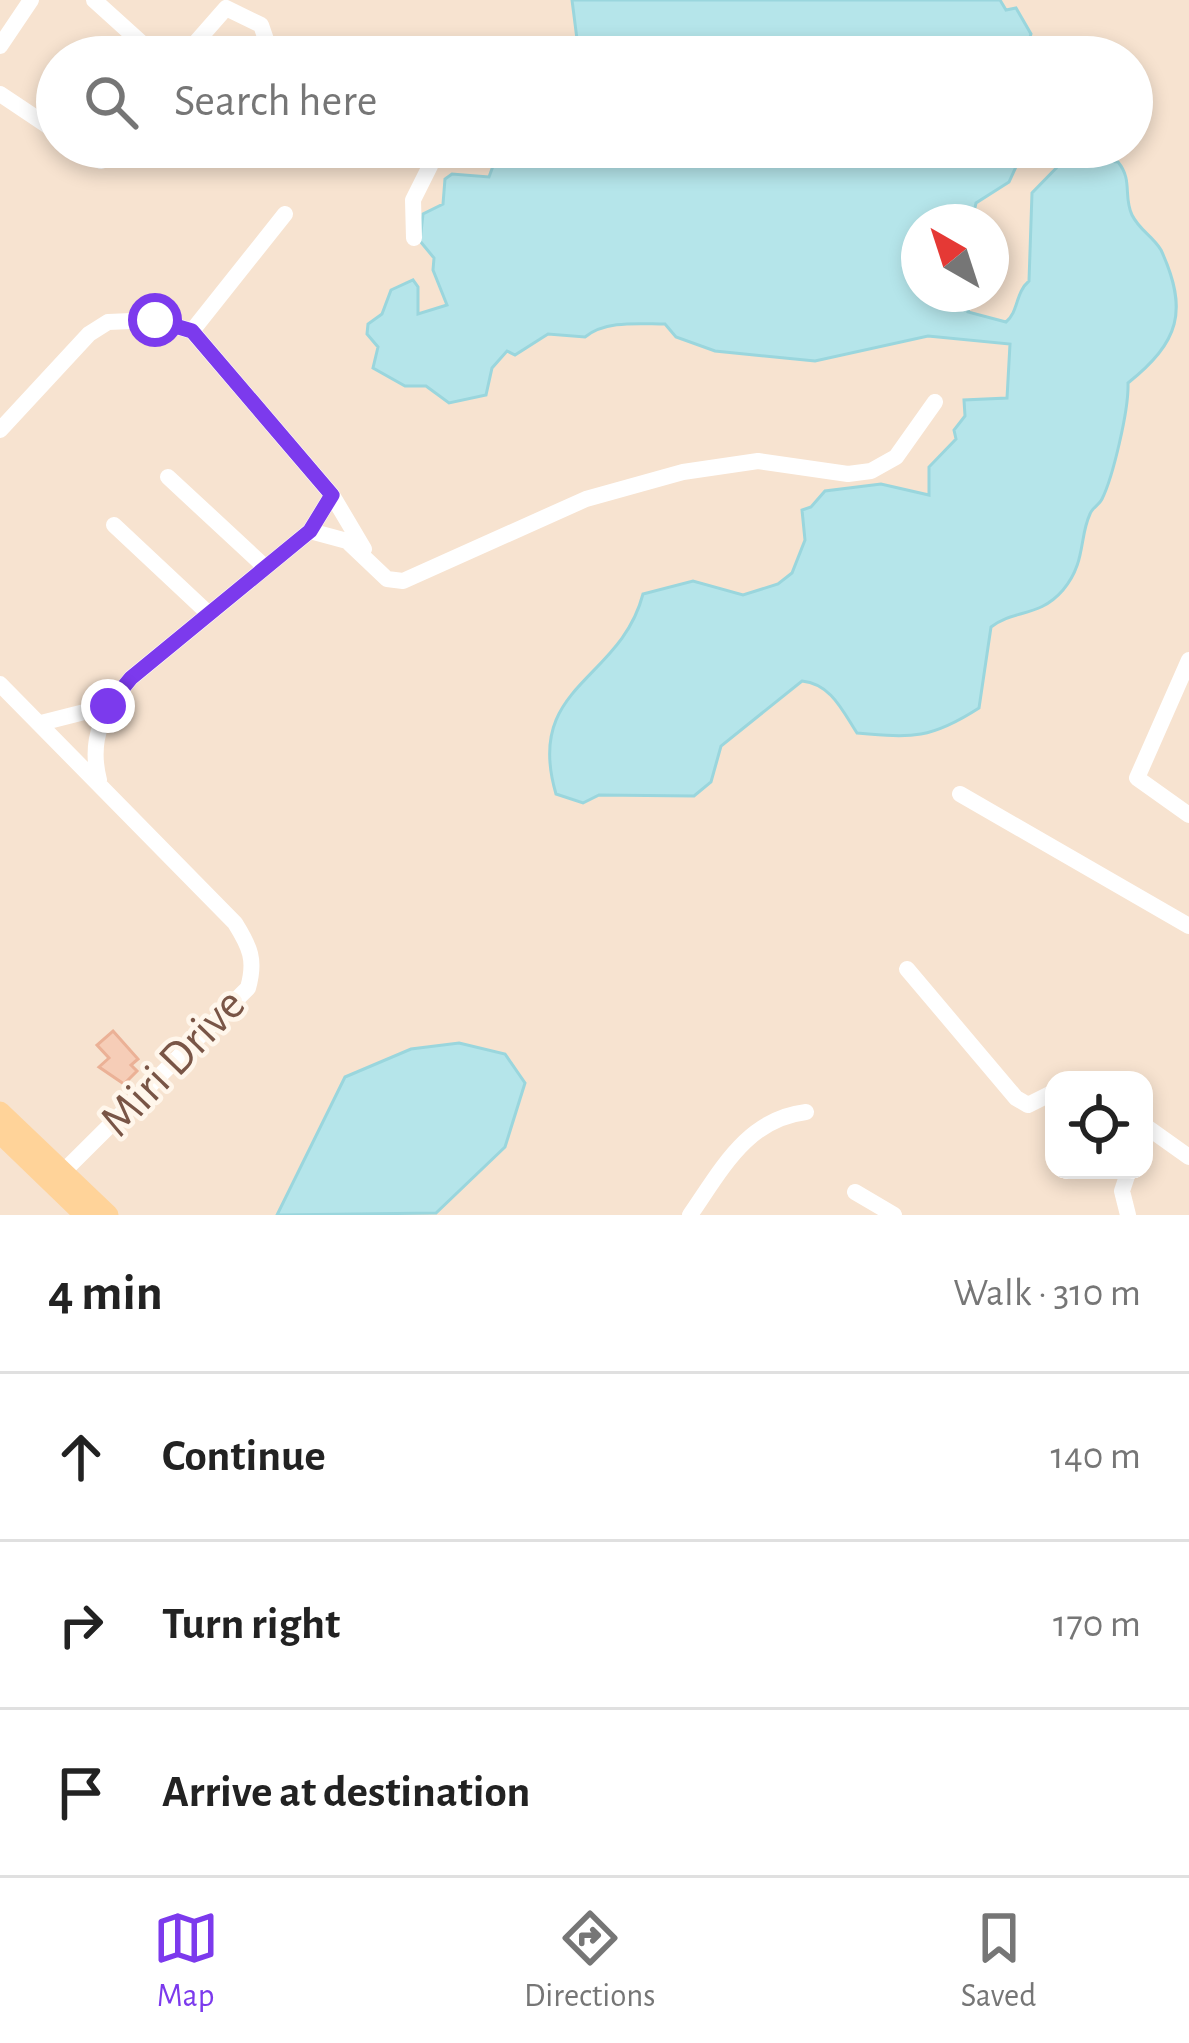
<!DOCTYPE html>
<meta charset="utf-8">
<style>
body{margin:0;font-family:"Alegreya Sans",sans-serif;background:#f6f6f6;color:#222}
.controls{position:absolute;right:36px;bottom:36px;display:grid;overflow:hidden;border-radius:24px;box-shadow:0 6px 18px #0003}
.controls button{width:108px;height:108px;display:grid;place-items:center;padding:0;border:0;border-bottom:3px solid #e0e0e0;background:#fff;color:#222;font:60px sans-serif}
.compass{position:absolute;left:901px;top:204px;width:108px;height:108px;border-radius:50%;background:#fff;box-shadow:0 6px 18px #0003;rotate:321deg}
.stop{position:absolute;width:36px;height:36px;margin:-27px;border:9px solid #7c3aed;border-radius:50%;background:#fff}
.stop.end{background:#7c3aed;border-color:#fff;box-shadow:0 3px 12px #0008}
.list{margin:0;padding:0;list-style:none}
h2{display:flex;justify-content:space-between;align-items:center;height:156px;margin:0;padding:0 48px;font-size:51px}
h2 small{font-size:39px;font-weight:400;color:#767676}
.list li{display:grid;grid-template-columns:78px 1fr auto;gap:36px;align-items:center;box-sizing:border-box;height:168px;padding:0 48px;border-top:3px solid #e0e0e0}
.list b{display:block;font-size:45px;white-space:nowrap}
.list em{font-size:39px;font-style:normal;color:#767676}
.icon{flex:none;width:66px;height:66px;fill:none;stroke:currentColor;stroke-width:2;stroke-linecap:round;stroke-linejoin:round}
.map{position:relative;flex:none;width:1189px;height:1215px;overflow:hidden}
.search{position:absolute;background:#fff;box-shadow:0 6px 18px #0003;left:36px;right:36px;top:36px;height:132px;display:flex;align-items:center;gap:30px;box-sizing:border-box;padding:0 42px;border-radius:66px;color:#767676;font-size:45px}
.sheet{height:660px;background:#fff}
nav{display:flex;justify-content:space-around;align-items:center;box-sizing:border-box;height:168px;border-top:3px solid #e0e0e0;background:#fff;font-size:33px;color:#767676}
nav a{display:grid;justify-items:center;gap:6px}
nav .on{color:#7c3aed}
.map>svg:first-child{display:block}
.residential{fill:#f7e3d0;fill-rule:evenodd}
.water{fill:#b5e5ea;stroke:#9ad6dd;stroke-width:3}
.building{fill:#f6cdb7;stroke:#ebb196;stroke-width:3}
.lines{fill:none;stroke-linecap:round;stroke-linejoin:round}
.minor{stroke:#fff;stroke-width:16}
.major{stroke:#ffd399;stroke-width:21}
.route{stroke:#7c3aed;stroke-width:15}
.labels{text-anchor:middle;stroke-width:9;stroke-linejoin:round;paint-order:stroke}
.street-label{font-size:48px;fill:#795546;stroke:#fff6eb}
</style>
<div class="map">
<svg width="1189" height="1215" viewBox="0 0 1189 1215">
<rect width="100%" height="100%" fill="#fef2e2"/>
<path class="residential" d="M0,0H1189V1215H0ZM57,57H1132V147H57ZM919,222H991V294H919ZM1054,1080H1144V1170H1054Z"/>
<path class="water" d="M572,0H1000L1006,10L1016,8L1031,34L1023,57H553L577,39Z
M500,147H1025L1009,182L976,203L972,222H919V294H971L968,312L1006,322C1019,311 1015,293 1029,281L1032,193L1067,157L1118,162C1133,180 1123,196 1132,215C1140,231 1152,235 1161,250C1189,311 1179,342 1128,383C1129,409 1113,477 1102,499C1099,505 1092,508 1090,514C1079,537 1086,563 1063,590C1039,618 1014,609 991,627L979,708C931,739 913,738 857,733C842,710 831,684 802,681L721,746L711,782L694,796L599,795L583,803L556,794C524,685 620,682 643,594L693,581L743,595L778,584L792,573L805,540L802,510L811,507L825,491L881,484L929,495V467L956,439L954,430L965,416L964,400L1007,398L1010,344L928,336L815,361L715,351L676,337L665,324C639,324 606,320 585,337L548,334L515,355L507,351L492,368L486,395L449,403L426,386H405L373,368L378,347L367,334L368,324L382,314L391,290L413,280L418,287V314L447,305L433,270L434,258L420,241L423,214L443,204L445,179L452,174L489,177Z
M459,1043L505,1054L525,1083L505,1147L436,1213L277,1215L345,1077L411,1049Z"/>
<path class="building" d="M113,1031L138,1059L131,1065L137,1071L124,1084L99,1067L109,1058L97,1045Z"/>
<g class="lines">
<path class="minor" d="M94,0L157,57
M0,46L31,0
M183,57L226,8L261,25L272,57
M0,94L57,132
M80,147L101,161
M414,238L413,200L430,166L433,147
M192,331L285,214
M0,430L89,334L108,322L155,320L192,331L332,495L364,549
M168,477L265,567
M114,525L209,614
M310,531L347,541L387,579L403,581L586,499L683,472L758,461L848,474L871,471L896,457L935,402
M1189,660L1137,778L1189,815
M0,684L235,923C250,947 256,960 248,988L63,1172
M41,723L108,706
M99,780C88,737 104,711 131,678L310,531L332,495
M960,794L1189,926
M907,969L1016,1098L1028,1105L1054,1092
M1144,1125L1189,1157
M855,1192L894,1215
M690,1215C722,1169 747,1119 806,1112
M1128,1215L1122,1191L1129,1170"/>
<path class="major" d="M0,1112L108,1215
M0,1133L85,1215"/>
</g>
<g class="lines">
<path class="route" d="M108,706L131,678L310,531L332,495L192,331L155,320"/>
</g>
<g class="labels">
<g class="street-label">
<text transform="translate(171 1061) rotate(-46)" y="17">Miri Drive</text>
</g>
</g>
</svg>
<div class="controls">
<button><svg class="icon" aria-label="locate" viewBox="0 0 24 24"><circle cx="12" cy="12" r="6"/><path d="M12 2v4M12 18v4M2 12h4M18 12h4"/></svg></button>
</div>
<svg class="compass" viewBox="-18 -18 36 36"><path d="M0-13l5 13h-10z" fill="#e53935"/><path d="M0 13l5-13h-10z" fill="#767676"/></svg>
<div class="stop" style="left:155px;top:320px"></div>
<div class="stop end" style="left:108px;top:706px"></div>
<div class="search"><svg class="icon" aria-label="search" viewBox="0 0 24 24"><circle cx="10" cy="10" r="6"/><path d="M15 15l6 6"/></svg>Search here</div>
</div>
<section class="sheet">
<h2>4 min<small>Walk · 310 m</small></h2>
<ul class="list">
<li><svg class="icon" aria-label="ahead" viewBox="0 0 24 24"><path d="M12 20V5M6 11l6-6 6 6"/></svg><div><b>Continue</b></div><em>140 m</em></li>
<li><svg class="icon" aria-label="right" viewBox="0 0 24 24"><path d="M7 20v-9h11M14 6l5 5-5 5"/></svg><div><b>Turn right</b></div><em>170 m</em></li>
<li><svg class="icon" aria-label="arrive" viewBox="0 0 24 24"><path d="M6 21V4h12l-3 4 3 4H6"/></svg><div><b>Arrive at destination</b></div></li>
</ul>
</section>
<nav>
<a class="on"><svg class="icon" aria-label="map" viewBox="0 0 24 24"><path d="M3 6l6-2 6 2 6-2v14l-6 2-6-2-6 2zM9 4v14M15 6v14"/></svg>Map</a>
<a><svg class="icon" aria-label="directions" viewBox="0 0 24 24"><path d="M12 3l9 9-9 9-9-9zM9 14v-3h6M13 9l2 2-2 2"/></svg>Directions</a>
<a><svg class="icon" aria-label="saved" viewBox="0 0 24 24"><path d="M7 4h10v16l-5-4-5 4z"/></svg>Saved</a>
</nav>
